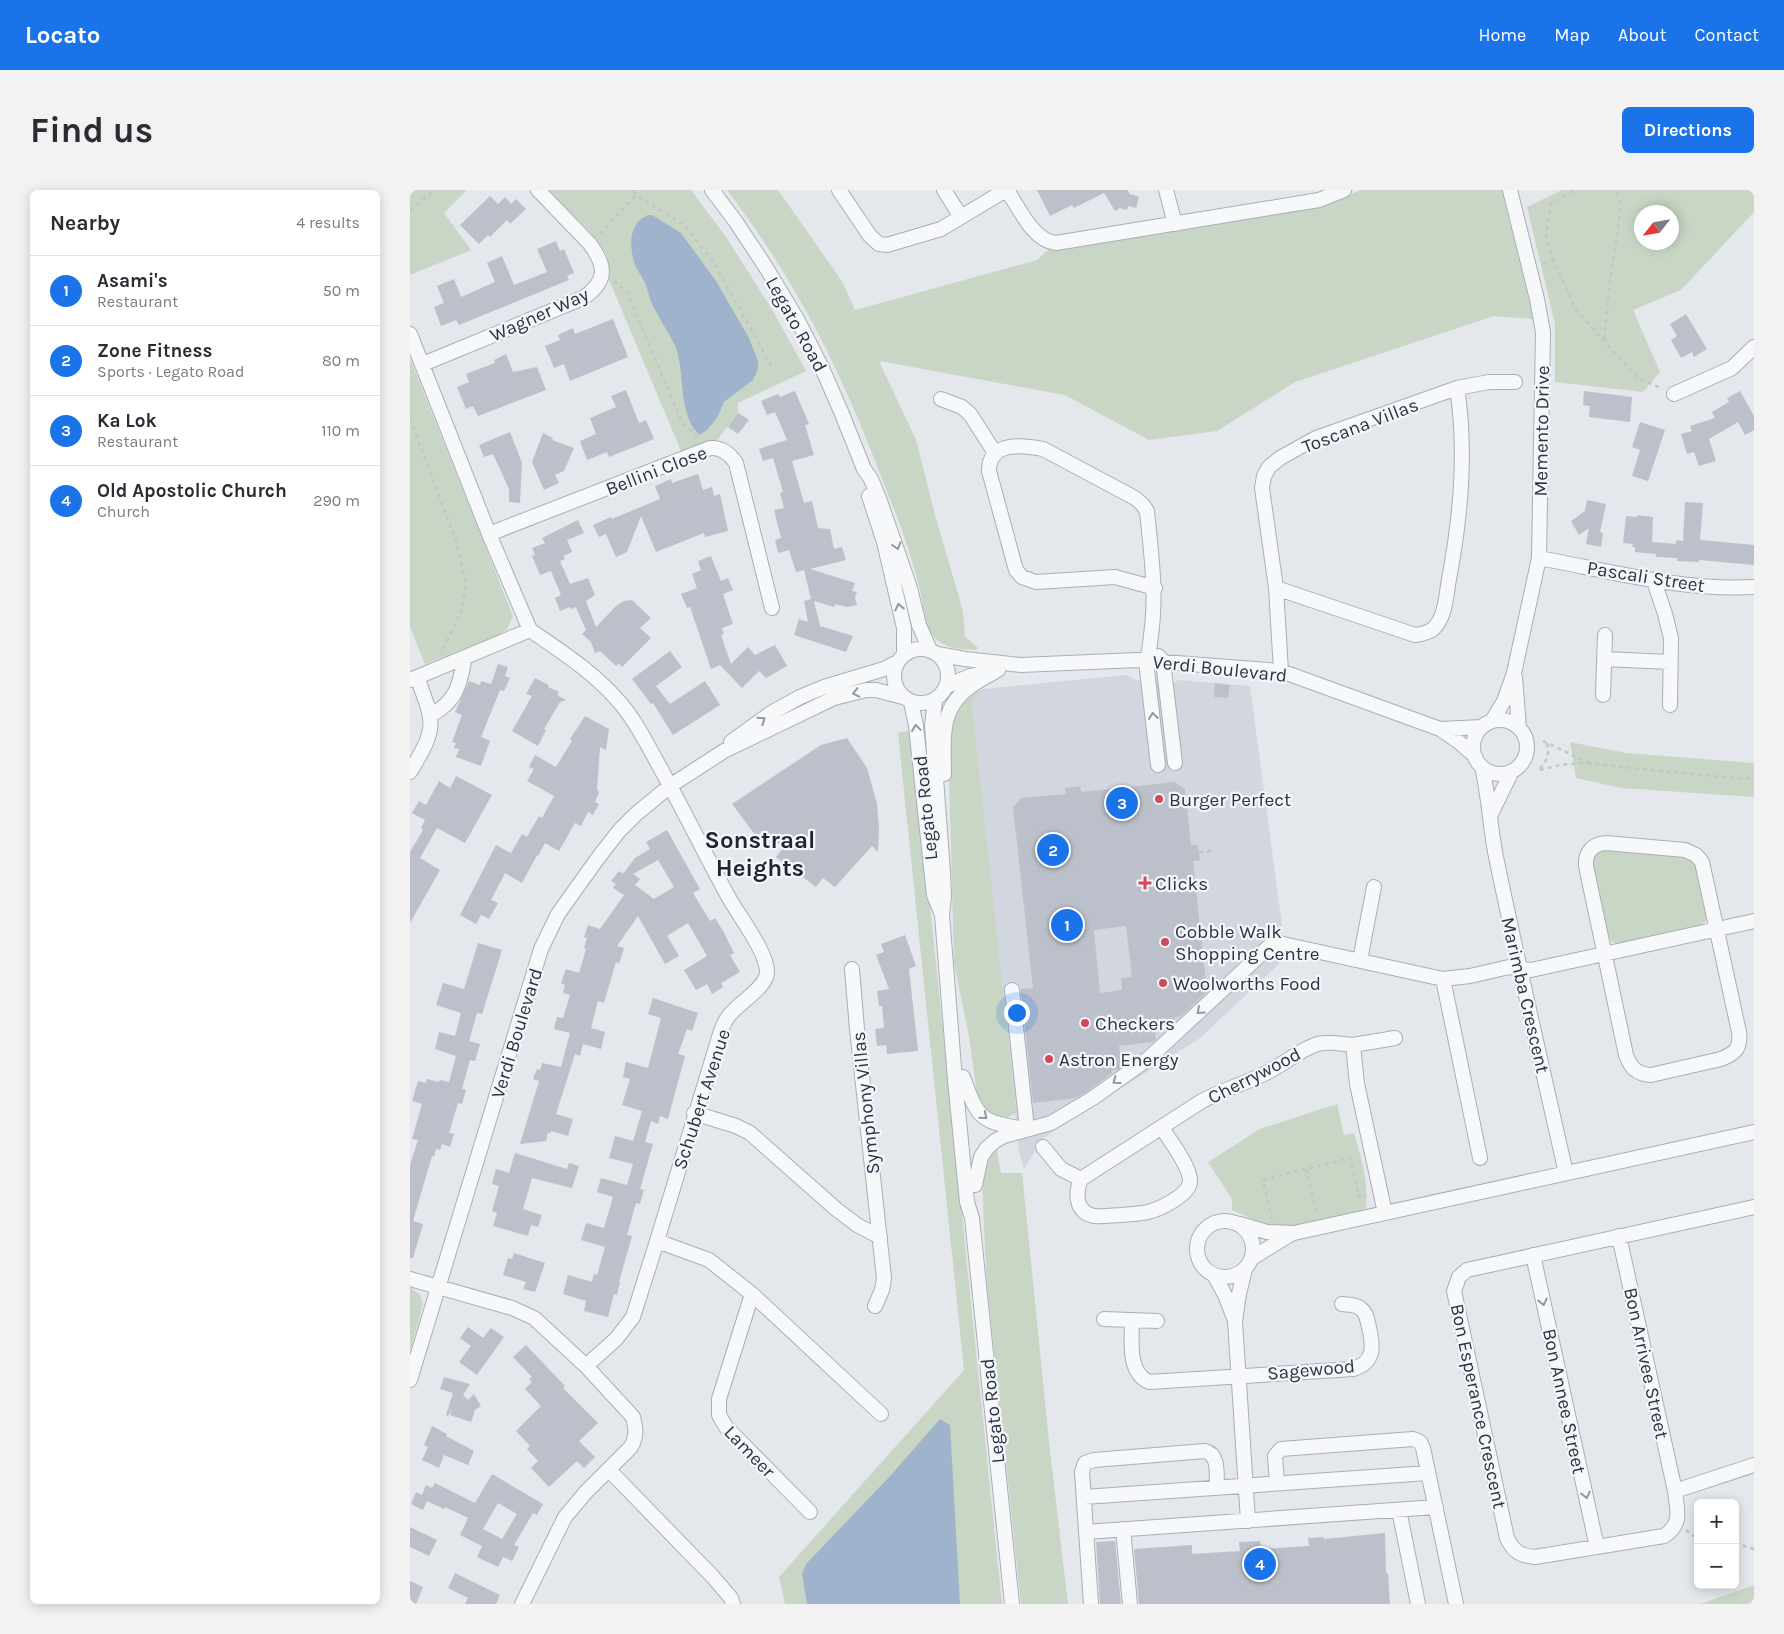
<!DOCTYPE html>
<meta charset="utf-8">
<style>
body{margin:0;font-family:Karla,sans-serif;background:#f2f2f3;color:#2b2b33}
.controls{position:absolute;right:15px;bottom:15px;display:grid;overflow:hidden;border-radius:8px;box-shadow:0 2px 12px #0003}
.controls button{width:45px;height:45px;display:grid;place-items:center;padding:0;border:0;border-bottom:1px solid #e1e1e2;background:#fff;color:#2b2b33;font:25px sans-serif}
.compass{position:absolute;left:1224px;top:15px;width:45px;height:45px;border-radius:50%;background:#fff;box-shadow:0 2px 12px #0003;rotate:239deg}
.you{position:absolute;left:606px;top:822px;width:18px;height:18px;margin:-12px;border:4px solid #fff;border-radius:50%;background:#1a73e8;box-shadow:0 0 0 8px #1a73e833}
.badge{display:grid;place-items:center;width:32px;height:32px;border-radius:50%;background:#1a73e8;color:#fff;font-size:16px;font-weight:700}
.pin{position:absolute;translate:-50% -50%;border:2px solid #fff;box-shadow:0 1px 5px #0006}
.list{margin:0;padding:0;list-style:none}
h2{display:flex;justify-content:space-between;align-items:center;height:65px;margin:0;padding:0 20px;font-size:21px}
h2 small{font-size:16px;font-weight:400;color:#7c7c81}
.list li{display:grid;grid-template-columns:32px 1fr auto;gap:15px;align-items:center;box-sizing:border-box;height:70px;padding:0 20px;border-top:1px solid #e1e1e2}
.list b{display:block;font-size:19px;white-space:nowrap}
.list p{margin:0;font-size:16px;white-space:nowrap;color:#7c7c81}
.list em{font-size:16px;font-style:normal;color:#7c7c81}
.map{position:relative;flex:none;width:1344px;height:1414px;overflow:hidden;border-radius:8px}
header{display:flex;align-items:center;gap:30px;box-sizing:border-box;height:70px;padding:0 25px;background:#1a73e8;color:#fff}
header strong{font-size:24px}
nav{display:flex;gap:28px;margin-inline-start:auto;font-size:18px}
.intro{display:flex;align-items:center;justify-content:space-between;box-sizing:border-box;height:120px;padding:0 30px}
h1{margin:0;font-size:35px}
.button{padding:12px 22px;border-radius:8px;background:#1a73e8;color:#fff;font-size:18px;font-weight:700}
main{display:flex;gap:30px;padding:0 30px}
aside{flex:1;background:#fff;border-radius:8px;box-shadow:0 2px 12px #0003}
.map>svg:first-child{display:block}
.built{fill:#d2d6de}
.green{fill:#c9d6c5;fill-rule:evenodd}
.water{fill:#9fb4cc}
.building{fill:#bbc0ca;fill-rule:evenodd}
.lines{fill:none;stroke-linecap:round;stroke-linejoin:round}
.minor-casing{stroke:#a9aeb7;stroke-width:16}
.path{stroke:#c2c5cb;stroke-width:2.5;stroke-dasharray:4 4;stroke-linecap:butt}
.minor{stroke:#f7f8fa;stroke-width:14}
.oneway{stroke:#9196a0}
.poi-dot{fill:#d1495b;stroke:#f4f6f9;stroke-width:2}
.labels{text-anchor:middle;stroke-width:4.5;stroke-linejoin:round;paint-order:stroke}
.street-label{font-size:19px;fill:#2b3445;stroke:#f4f6f9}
.poi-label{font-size:19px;fill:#2b3445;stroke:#f4f6f9;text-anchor:start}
.district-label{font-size:24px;font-weight:bold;fill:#1d2536;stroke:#f4f6f9}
</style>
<header>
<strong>Locato</strong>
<nav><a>Home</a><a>Map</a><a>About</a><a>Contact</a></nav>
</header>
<div class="intro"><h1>Find us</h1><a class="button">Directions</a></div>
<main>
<aside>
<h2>Nearby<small>4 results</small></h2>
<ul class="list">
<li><span class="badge">1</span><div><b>Asami's</b><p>Restaurant</p></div><em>50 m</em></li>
<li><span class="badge">2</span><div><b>Zone Fitness</b><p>Sports · Legato Road</p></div><em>80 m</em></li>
<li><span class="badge">3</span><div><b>Ka Lok</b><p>Restaurant</p></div><em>110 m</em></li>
<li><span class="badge">4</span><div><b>Old Apostolic Church</b><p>Church</p></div><em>290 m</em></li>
</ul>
</aside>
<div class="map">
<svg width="1344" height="1414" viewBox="0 0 1344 1414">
<rect width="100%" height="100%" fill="#e4e7ec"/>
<path class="built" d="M716,485L726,490L764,493L768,490L840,496L872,735V771L790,848L632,949L614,979L609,961L562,512L574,499Z"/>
<path class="green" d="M0,0H57L34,23L61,60L0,85Z
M138,0H281L316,47L363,121L396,181L328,213V223L305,253L287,255L271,261L197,85C199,78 198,69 195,62C187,45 152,15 138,0Z
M317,0H368L432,91L445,120L627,70L640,58L654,59L903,18L931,10L950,0H1092L1124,129L1084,126L885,192L807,241L739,250L655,205L469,171L506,250L525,325L553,421L555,447L568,458L566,460C547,459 531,459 520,441C514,430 513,417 511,404C505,380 498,356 489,332C470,284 452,235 430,188C400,122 361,58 317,0Z
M1152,0H1344V22L1271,100L1223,120L1250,182L1233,202L1145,192V134L1117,17ZM1232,22H1262V52H1232Z
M0,168L103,426L97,439L89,445L15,474L0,437Z
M574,499L562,512L606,923L597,928H589L579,924L568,910L559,847L544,772L538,549C544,528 551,507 574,499Z
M502,540L592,1414H375L369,1387L554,1180L488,543Z
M1160,552L1216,563L1344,573V607L1211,598L1166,588Z
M1194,659L1273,666L1284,671L1287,675L1298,724L1295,732L1288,736L1209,754L1203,752L1198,746L1182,677C1182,667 1186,663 1194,659Z
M927,914L934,945L944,943C951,967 959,994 956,1018C945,1023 875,1039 865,1038C848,1035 837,1025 822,1020V1009L798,972L850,939Z
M587,960L591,983H612L639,1252L658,1414H611L577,1094L574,1037L572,986L578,967Z
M0,1097L10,1105L13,1114L0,1162Z
M1344,1395V1414H1290Z"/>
<path class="water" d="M238,25H242L271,43L306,91L339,148L348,171V179L343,190L314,212L307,228L297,240L290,245C268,228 275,182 266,158C259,142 249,129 242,114C239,108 238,101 236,95C233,88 228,82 225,75C219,57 218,33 238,25Z
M530,1229L540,1235L550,1414H397L392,1384L396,1374L481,1285Z"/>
<path class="building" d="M627,0H717L720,4L729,7L726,18L718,16L717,20L710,18L705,21L694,3L664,18L662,15L640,26Z
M80,6L88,14L95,7L101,14L106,9L116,19L100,34L97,30L80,47L78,45L69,54L50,35Z
M146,51L150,61L154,59L164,83L157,86L159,90L49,135L46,130L31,136L24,117L34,113L27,96L44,89L51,107L85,92L77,73L92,66L104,95L137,82L127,59Z
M1276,124L1297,159L1284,167L1282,162L1271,168L1261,150L1267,146L1260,134Z
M203,129L218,167L160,191L154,174L144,178L135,156L150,150L148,145L163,138L165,144Z
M96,164L103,182L127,177L136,200L68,226L63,216L56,219L47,197L59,192L56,184L85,173L84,170Z
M216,200L229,233L236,230L244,249L199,267L197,262L177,270L170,251L186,244L180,228L206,217L201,206Z
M385,201L399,234L395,235L404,265L382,271L394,313L402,311L408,338L420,339L424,359L432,357L436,370L400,379L445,393L442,401L447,402L445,407L447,415L437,417L425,414L424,417L404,411L410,436L443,446L436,462L384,445L389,429L398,432L394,411L401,409L394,380L386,382L379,360L368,363L365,350L371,348L364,320L374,318L370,303L373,302L363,268L353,271L349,259L377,250L365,222L357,225L351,211L368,204L370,207Z
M1174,201L1222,207L1220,232L1179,227L1180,216L1173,215Z
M1330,201L1344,226V240L1335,245L1328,232L1299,249L1306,271L1289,276L1284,262L1277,264L1271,244L1282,241L1280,236L1305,228L1302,222L1319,212L1317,208Z
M328,223L339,230L328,244L318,237Z
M1230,232L1255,240L1238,291L1222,286L1230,260L1222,257Z
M100,242L112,273L110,313L99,312V299L83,264L74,267L69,255Z
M133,243L143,248L142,250L164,258L154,281L145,285L149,293L134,300L122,272Z
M288,284L293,300L302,297L304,306L310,304L318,341L295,347L294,343L246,362L231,326L217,362L206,367L196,344L189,347L183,335L201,327L202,329L250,309L245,296L261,289L262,293Z
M1177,310L1196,314L1190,342L1193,343L1191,357L1176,354L1179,338L1169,345L1161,331L1175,321Z
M1275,312L1293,313L1290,350L1344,355V375L1289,370V372L1267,371V368L1246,367V364L1225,362V357H1222L1223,354L1213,353L1216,326L1227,327V325L1243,327L1242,352L1266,354V350L1273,351Z
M168,330L174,343L157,350L162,362L153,366L155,369L150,371L160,394L178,388L185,405L176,411L186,437L206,416L214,411L222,410L241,428L230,438L241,448L212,477L209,473L206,476L190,461L185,463L181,452L172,444L176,440L166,417L162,419L160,417L150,421L145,408L151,405L141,381L130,385L122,366L125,365L122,358L135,353L132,348Z
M301,366L311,391L318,388L323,400L313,404L323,434L312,438L314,444L311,445L321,474L338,457L345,465L365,455L377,476L356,488L349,481L332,498L310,475L301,479L280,417L277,418L271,404L287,398L282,384L291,380L288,371Z
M260,461L272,477L246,496L260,514L295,491L310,515L263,545L243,513L241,514L222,489Z
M88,474L98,477L95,486L100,488L94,501L90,500L71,547L80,551L71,576L46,567L49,559L44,558L46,553L42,552L52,525L45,522L59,491L70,495L71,491L81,494Z
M125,488L139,495L138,497L149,502L147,505L156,510L150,512L134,539L136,540L128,556L102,541L122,506L116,504Z
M805,493L820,495L818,508L804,507Z
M175,526L199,539L196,560L190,557L187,599L189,603L185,612L189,614L183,625L178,622L171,636L165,633L149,661L135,653L128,666L127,665L112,693L95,683L81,710L88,713L79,729L71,725L66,734L50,725L86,655L101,663L112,644L117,647L129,626L132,628L144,606L117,591L124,579L119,577L125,565L146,577L162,551L160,549Z
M437,548L457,578L467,614L469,639L468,662L462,656L425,697L413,688L406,697L366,667L373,658L354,641L346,646L322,614L411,555Z
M46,586L82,605L55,653L27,638L10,668L30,680L0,733V662L13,640L11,638L15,630L2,623L9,611L16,615L29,591L40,598Z
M765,592L775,599L781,655H788L790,670L783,671L797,802L771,826L765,827V831L744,833L746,850L743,852L709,856L712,877L707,880H702V883L678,901L666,908L623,913L611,799L623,798L603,617L611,608L656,604L655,598L670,596L671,602ZM716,736L722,787L711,788L712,800L690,803L684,740Z
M257,640L290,699L283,703L300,731L305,728L313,741L324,763L320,765L330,782L311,793L313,797L302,804L297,794L286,800L274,780L297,766L278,733L257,746L269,766L255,774L228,726L207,756L214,758L209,774L206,772L194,813L188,811L181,838L195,842L191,859L173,854L170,866L165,864L146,924L163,929L158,946L141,941V943H138L136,951L110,954L129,891L123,889L127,879L130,880L132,873L151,877L160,843L144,839L147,827L153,828L160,805L153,803L155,795L151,793L156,779L169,783L176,759L174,758L177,748L174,747L178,735L190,739L214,705L203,698L206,694L201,691L209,681L213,684L225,668L240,659L236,652ZM248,670L264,697L244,709L225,695L230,689L223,684Z
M495,745L506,776L499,779L508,861L477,864L476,855L467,856L465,839L474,838L472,816H469L467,801L479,799L466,765L474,762L471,754Z
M68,753L92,760L72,824L67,823L59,851L70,854L65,871L60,870L52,899L56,900L52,914L48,913L39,943L44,944L40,957L32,954L30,960L26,959L24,967L22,966L3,1031L13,1034L3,1068H0V975L8,950L2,949L12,914L2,911L8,891L16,893L17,889L29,892L30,890L39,892L46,866L25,859L29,842L45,846L51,823L26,815L33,793L54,799Z
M243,808L288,823L282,841L277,839L268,864L275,866L258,929L250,926L248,934L241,931L235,952L243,954L230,999L234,1000L230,1014L226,1013L217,1045L222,1046L209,1092H210L207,1105L204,1104L198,1127L174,1121L176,1111L153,1104L158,1085L182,1092L184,1084L187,1085L195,1057L171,1050L176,1033L194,1038L203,1007L187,1002L191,988L217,995L223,974L199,968L205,946L223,951L232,921L212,915L220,889L213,887L216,872L238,878L251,828L238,824Z
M105,963L157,979L159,973L169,976L162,998L122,988L113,1019L132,1025L128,1037L121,1035L118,1046L83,1036L87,1023L82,1021L89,996L82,994L86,979L99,983Z
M104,1063L135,1073L125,1102L113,1099L116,1092L93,1085L98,1068L102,1069Z
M58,1137L73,1148L81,1138L94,1147L67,1185L49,1172L61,1156L50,1148Z
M116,1155L155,1196L153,1198L188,1233L169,1251L185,1267L174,1278L167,1271L139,1297L121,1278L128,1271L117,1259L120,1256L106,1241L131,1216L115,1199L122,1192L119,1189L122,1187L103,1167Z
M34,1187L60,1194L53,1205L58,1210L64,1204L71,1216L65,1220L61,1232L40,1225L42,1219L38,1226L36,1225L43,1203L30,1199Z
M22,1236L37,1244L36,1246L64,1261L58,1275L34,1265L29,1278L12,1270L18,1257L14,1255Z
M82,1284L133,1314L127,1325L123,1323L104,1355L109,1357L102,1371L93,1367L88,1377L67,1367L72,1356L50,1345L58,1328L35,1317L34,1319L17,1311L13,1320L1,1314L6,1302L12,1305L16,1295L22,1298L25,1293L65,1313ZM88,1313L107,1324L92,1349L73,1339Z
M0,1337L27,1350L19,1366L0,1357Z
M975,1343L976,1383H978L980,1414H729L724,1359L782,1355V1364L830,1361L829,1352L850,1351L851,1359L899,1356L898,1348L913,1347L914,1349Z
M705,1351L711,1414H690L686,1352Z
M45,1383L90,1405L86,1414H55L58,1408L38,1398Z
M0,1391L13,1397L6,1414H0Z"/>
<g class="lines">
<g class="minor-casing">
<path id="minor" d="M302,0L326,32L357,79L387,129L412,178L432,224L454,279L461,289L470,311L500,398L509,435L520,460
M429,0L460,46L469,54L477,55L531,39L596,0
M534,0L551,27
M597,0C609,18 623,51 646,53L909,10L934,0
M756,0L765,34
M0,144L79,344L120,440
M13,174L173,108C198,91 196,76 180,54L128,0
M1264,204L1322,178L1344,157
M531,209L552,217L560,224L585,263
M459,306L474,352L494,438V465
M79,344L300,258C311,257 320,264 326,273L362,418
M1129,368C1200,381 1271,401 1344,397
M1244,391L1255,424L1261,448L1260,515
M745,398L705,387L626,392L612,387L606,380L579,281C579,251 612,255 633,259L725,308L732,314L737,321C741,363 747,403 741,445C740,454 740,461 736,471L748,575
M866,398L1005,445C1012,444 1018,443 1023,439C1036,427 1036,405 1039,389C1051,326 1057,262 1047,198
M120,440C152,462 185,483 211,514C228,534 239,558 252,581C275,623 296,666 319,708C329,726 357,762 357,782C357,798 326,814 318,827C314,832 312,838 310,844L247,1051L223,1127L206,1149L176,1176
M484 486a27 27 0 1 1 54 0a27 27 0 1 1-54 0Z
M527,464L555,469L611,475L727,470L871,481L1030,539L1049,552L1065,566
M748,466L753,471L765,573
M1194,469L1260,472
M871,481L866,398L852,298L854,286L859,277L870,268L906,248L1047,198L1079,192H1105
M1105,487L1109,538
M0,490L120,440
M537,496L560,486L573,483
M1193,505L1195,445
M525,511L522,535L533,682L534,707L532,725L545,890L557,1012L562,1028L602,1414
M501,512L506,536L524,705L531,722
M21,525C47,511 50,494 55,467
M1063 557a27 27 0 1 1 54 0a27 27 0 1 1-54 0Z
M1082,531L1094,511L1104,483L1129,368L1133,142L1127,109L1100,0
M1030,539L1072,537
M321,552L361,523L390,507L414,497L474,479L488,472
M1072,577C1079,607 1080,637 1086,667C1108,773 1132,878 1156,983
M0,582C27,537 25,535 7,487
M534,584C534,549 528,519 561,496C569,490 579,485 588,480
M1080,626L1102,581
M1196,653L1275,660L1286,665L1292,672L1329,842C1331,858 1326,863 1311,869L1241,885C1226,884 1221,878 1216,865L1176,676C1175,663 1182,654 1196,653Z
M950,770L964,697
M442,779L447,839L474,1088L472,1100L465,1116
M1033,789L1070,968
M602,800L617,939
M943,855L985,848
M553,887C569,930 569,931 615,939
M284,923L326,936L340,943L426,1019L447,1035L470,1047
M752,938C760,951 781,977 780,992C779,1005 750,1019 738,1022C730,1024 720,1024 711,1025C702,1025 693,1027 684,1026C665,1022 665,1003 671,989L792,911C816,898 842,892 865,878C879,870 893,858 908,854C919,851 932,854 943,855L947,894L975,1023
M633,957L651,979L671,989
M565,995L571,967L577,958L585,951L594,946L641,933L683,908L739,868L864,752L1033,789L1060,786L1099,777L1121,780L1344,731
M787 1059a28 28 0 1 1 56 0a28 28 0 1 1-56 0Z
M830,1034L857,1042L884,1043L1344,942
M1209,1046L1265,1301C1267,1320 1273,1334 1254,1346L1125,1367C1110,1366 1103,1361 1097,1348L1044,1101L1049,1087L1057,1080L1344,1017
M247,1051L299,1070L342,1104L471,1224
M1123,1065L1187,1357
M842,1068L881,1044
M835,1079L829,1104L825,1131L838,1331
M804,1085L815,1105L824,1128
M0,1089L102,1118L124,1128L176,1176L223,1227C226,1239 227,1246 221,1257L176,1302L155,1327L112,1414
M342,1104L309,1209V1225L316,1237L400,1322
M694,1129L747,1131
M722,1130C722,1151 717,1182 739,1192L943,1179C966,1172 963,1155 959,1137C957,1130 957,1123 951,1119C946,1114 938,1115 932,1114
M0,1190L131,759L148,724L188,668L209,641L226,624L260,596L314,561L424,508L456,500H466L493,507
M199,1280L303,1387L321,1408L323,1414
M867,1293L865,1266L871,1259L1003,1249L1010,1252L1013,1258L1046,1414
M1265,1301L1344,1275
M674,1307L1018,1283
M989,1320L1008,1414
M713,1339L720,1414
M676,1342L1026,1317
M681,1414L672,1282L675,1273L684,1270L795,1261C810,1265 806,1285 807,1298"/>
</g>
<path class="path" d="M223,0L226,5
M0,20L25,0
M190,44L226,5L274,35L303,71L363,179
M1144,71L1136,45L1141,14L1164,0
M1133,74L1144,71L1166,120L1228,188L1253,199
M204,91L217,102L272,232L290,249
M1194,149L1200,92L1211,16L1206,0
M0,229L45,348L56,392L52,420L31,463
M1133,551L1179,573
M1130,579C1137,570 1140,564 1137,553
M1130,580L1150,575L1172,573L1334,589L1344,587
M789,662L802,661
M896,979L907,1024
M862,1029L853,990L940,968L949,1007L956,1006
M1276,1340L1284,1346L1288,1345
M1325,1353L1344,1359"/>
<use href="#minor" class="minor"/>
</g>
<defs><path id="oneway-chevron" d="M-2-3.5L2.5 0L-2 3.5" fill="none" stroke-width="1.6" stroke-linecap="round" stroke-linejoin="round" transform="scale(1.25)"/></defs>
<g class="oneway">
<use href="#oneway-chevron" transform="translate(487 356) rotate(72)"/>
<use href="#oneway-chevron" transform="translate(489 417) rotate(-103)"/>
<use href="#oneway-chevron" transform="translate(446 503) rotate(167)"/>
<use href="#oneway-chevron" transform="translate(743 526) rotate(-97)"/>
<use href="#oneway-chevron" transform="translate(352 530) rotate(-35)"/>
<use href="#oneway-chevron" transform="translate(506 538) rotate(-98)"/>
<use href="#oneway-chevron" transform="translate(790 821) rotate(138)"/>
<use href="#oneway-chevron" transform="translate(706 891) rotate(144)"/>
<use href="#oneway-chevron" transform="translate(574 926) rotate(39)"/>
<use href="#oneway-chevron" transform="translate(1133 1112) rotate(78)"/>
<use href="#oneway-chevron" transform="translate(1176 1305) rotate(78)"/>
</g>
<g class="poi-dot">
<circle cx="749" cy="609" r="5"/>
<path d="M732.5 685.5h5v5h5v5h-5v5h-5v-5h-5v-5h5z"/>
<circle cx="755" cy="752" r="5"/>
<circle cx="753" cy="793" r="5"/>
<circle cx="675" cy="833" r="5"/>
<circle cx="639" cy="869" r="5"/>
</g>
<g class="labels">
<g class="street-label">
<text transform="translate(129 124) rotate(-24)" y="7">Wagner Way</text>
<text transform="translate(387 134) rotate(61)" y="7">Legato Road</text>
<text transform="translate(950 235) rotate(-21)" y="7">Toscana Villas</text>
<text transform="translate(1131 241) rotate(-89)" y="7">Memento Drive</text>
<text transform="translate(246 280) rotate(-21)" y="7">Bellini Close</text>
<text transform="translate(1236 386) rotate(9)" y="7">Pascali Street</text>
<text transform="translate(810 478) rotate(6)" y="7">Verdi Boulevard</text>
<text transform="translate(515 618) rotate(-96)" y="7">Legato Road</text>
<text transform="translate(1116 805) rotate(77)" y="7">Marimba Crescent</text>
<text transform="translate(106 843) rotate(-73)" y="7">Verdi Boulevard</text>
<text transform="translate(844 885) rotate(-27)" y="7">Cherrywood</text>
<text transform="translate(291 909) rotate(-72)" y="7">Schubert Avenue</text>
<text transform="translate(455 913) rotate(-96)" y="7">Symphony Villas</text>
<text transform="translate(1237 1173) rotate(78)" y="7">Bon Arrivee Street</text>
<text transform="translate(901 1179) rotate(-5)" y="7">Sagewood</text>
<text transform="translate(1155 1211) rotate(78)" y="7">Bon Annee Street</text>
<text transform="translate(1069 1216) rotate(78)" y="7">Bon Esperance Crescent</text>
<text transform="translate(582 1221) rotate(-96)" y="7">Legato Road</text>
<text transform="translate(340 1261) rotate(46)" y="7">Lameer</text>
</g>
<g class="poi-label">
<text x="759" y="616">Burger Perfect</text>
<text x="745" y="700">Clicks</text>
<text x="765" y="748">Cobble Walk<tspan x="765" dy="22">Shopping Centre</tspan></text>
<text x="763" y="800">Woolworths Food</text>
<text x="685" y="840">Checkers</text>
<text x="649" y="876">Astron Energy</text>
</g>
<g class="district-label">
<text x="350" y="658">Sonstraal<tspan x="350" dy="28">Heights</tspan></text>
</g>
</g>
</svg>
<div class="controls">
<button>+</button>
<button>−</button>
</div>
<svg class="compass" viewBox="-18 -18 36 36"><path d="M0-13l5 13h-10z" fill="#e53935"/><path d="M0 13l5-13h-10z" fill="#7c7c81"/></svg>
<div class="you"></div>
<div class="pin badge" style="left:657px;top:735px">1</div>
<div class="pin badge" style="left:643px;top:660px">2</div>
<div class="pin badge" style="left:712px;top:613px">3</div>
<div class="pin badge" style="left:850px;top:1374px">4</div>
</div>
</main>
